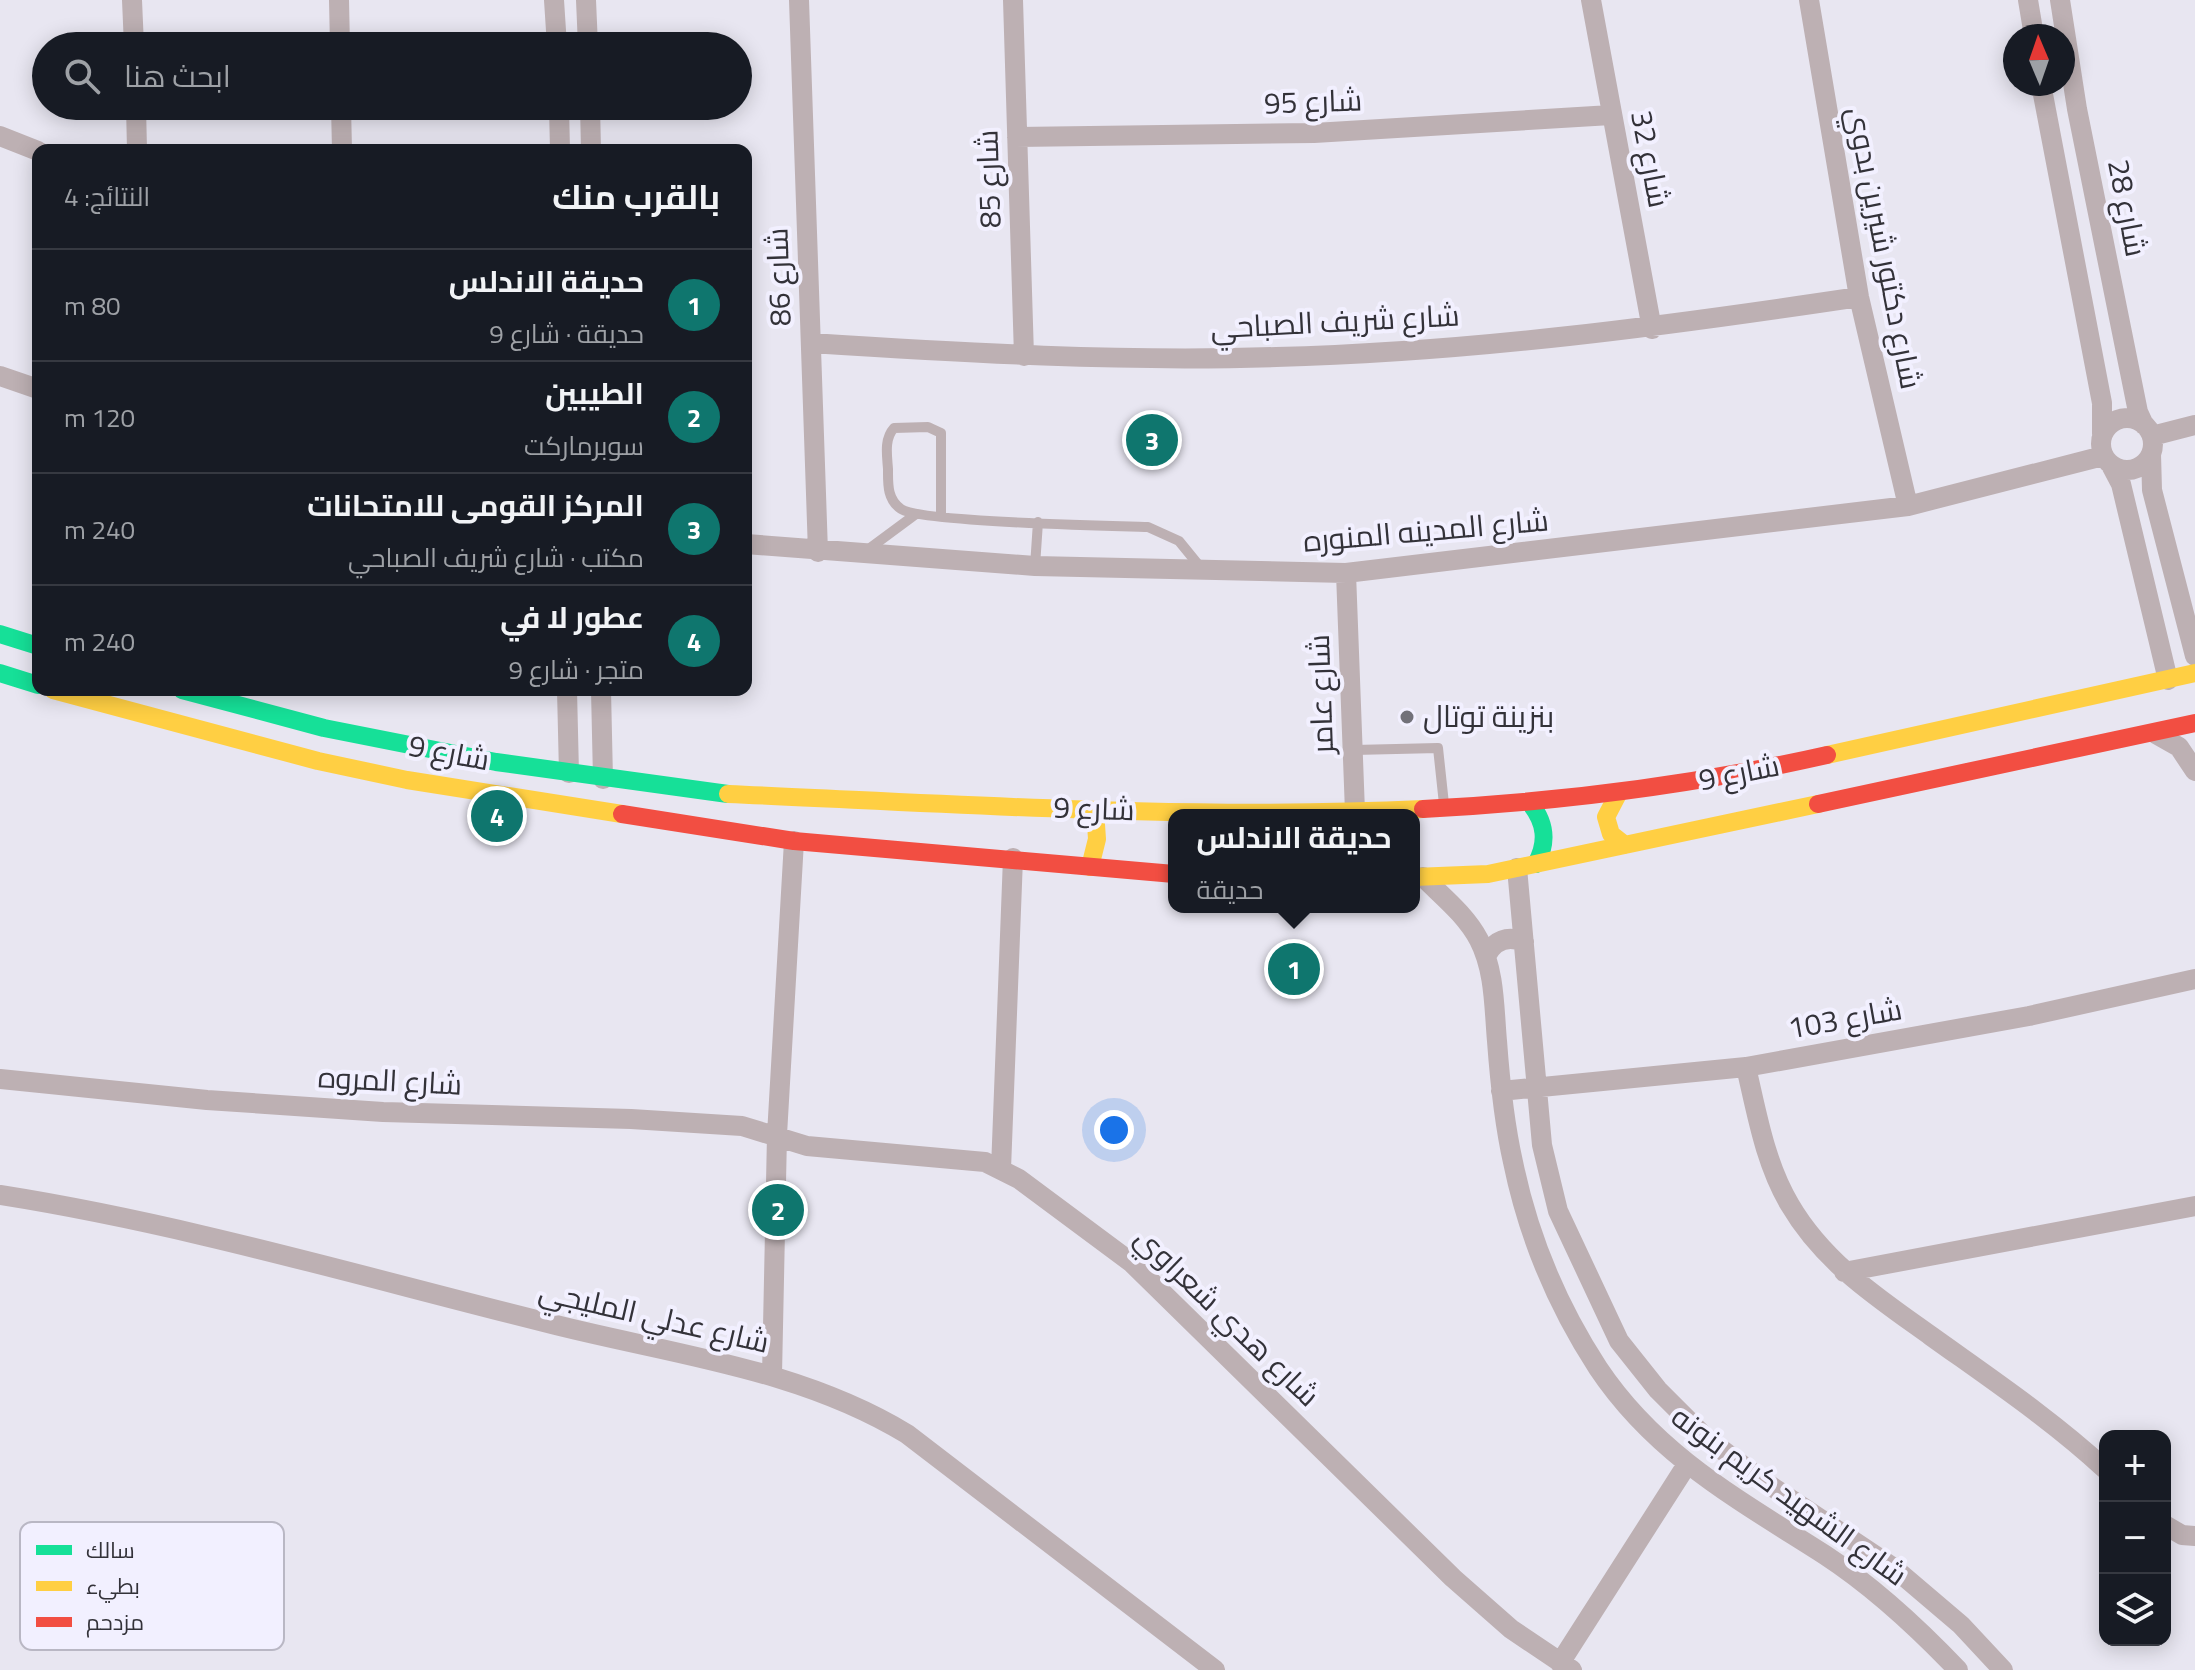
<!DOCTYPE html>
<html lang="ar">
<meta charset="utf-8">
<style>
body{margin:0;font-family:"Titillium Web",Cairo,sans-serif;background:#20242c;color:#f1f3f6;direction:rtl}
.controls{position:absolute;right:24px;bottom:24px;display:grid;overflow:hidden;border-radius:16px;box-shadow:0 4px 20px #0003}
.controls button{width:72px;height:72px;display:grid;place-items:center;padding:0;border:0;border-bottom:2px solid #363941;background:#171b24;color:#f1f3f6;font:40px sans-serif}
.compass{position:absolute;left:2003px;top:24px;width:72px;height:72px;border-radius:50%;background:#171b24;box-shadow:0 4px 20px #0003;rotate:358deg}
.you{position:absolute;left:1114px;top:1130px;width:28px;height:28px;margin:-20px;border:6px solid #fff;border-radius:50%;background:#1a73e8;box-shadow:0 0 0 12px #1a73e833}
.badge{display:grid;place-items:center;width:52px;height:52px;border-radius:50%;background:#0f766e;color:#fff;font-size:26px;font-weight:700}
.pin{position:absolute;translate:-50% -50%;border:4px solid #fff;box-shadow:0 2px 8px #0006}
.popup{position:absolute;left:1168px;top:809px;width:252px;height:104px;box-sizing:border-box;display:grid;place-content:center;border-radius:16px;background:#171b24;filter:drop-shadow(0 2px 6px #0005);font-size:26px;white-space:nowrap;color:#9ea1a6}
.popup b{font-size:30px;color:#f1f3f6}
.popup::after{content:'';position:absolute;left:50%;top:100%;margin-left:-16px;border:16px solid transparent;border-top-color:#171b24}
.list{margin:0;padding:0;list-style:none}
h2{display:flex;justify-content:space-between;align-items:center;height:104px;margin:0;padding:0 32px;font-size:34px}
h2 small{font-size:26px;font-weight:400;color:#9ea1a6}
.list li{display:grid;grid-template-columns:52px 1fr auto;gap:24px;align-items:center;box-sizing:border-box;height:112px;padding:0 32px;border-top:2px solid #363941}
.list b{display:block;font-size:30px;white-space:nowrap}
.list p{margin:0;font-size:26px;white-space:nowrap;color:#9ea1a6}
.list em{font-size:26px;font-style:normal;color:#9ea1a6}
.icon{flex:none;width:44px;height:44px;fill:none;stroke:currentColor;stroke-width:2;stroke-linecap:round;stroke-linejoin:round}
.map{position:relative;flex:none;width:2195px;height:1670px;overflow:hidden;direction:ltr}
.search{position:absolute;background:#171b24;box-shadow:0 4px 20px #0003;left:32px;top:32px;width:720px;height:88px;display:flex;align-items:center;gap:20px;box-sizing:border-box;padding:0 28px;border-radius:44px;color:#9ea1a6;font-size:30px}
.panel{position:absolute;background:#171b24;box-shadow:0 4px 20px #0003;left:32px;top:144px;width:720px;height:552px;border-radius:16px;direction:rtl}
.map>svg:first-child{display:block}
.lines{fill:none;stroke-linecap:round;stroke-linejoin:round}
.lane{stroke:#bdb0b3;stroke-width:10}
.street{stroke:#bdb0b3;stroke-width:20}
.fast{stroke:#16e098;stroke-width:18}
.slow{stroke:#ffcf43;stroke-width:18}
.jam{stroke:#f24e42;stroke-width:18}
.poi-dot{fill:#727179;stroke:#f2f0ff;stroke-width:3}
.labels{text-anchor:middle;stroke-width:8;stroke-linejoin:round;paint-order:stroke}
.street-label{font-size:30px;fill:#333239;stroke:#f2f0ff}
.poi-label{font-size:30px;fill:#333239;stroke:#f2f0ff;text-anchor:start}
.key{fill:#f2f0ff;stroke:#b9b7c4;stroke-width:2}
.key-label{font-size:22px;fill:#333239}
</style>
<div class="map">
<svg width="2195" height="1670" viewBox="0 0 2195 1670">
<rect width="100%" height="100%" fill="#e8e6f1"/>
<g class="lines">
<path class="lane" d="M941,516V433L928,427L894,428C884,439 887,455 888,469C888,484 887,499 901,509C919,522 1111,526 1148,527L1179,541L1201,568
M866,551L916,514
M1035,566L1038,522
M1354,750L1438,748L1444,804"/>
<path class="street" d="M132,0L134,46
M339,0L340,46
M554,0L557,46
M586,0L588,46
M799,0L818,552
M1013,0L1024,356
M1591,0L1652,329
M1809,0L1859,297L1908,506
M2028,0L2034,36
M2060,0L2077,109L2138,412L2144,425
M2041,84L2102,403V434
M136,106L137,150
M341,106L342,150
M559,106L560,150
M590,106L591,150
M0,136L38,151
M1017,137L1314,133L1611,115
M811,343C966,353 1121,362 1276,357C1473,352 1665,326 1859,297
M0,376L38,389
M2101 444a26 26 0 1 1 52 0a26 26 0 1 1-52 0Z
M2152,436L2195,425
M2151,454L2152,490L2195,656
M2111,465L2121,484L2168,680
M746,544L1035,566L1346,573L1908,506L2103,456
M1346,573L1355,812
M567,690L569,773
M601,690L603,779
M2156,734L2179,747L2195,771
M1517,868L1542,1145L1558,1211L1619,1341L1658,1390L1704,1436L1759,1478L1894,1568L1961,1625L2003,1670
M1423,877C1443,897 1466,915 1479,940C1495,971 1494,1008 1497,1041C1500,1082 1504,1122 1513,1162C1528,1235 1557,1305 1598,1368C1656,1455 1739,1500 1825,1555C1874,1587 1918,1628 1958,1670
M1486,956C1494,940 1508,935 1524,942
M1746,1067C1757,1114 1765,1163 1790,1205C1824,1263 1878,1298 1931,1336C1991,1379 2052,1420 2105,1469
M0,1079L207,1100L383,1112L631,1119L742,1126L807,1146L985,1162L1019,1179L1132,1263L1453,1578L1511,1629L1572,1670
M1501,1091L1746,1067L2029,1016L2195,979
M1001,1169L1013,858
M0,1195C184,1224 363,1277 544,1322C667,1354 797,1367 907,1434L1215,1670
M1844,1272L2195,1206
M772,1375L777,1135L794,841
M2165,1525L2182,1535L2195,1536
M1560,1663L1686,1466"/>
<path class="fast" d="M0,634L38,646
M0,673L38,685
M182,690L324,728L496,762L728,794
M1530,803C1546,823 1548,842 1536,864"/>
<path class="slow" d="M53,690L318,761L407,780L622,814
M1827,755L2195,673
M728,794C959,804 1192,820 1423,809
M1618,794L1606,817L1611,834L1625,845
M1090,867L1097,839L1095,810
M1414,877L1488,874L1818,804"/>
<path class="jam" d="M1818,804L2195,723
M1423,809C1559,802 1694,785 1827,755
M622,814L794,841L1174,874"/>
</g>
<circle class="poi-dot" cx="1407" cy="717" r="8"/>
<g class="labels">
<g class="street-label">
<text transform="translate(1313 102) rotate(-2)" y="10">شارع 95</text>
<text transform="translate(1650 159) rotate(79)" y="10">شارع 32</text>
<text transform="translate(989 179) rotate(-92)" y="10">شارع 85</text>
<text transform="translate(2127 208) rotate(79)" y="10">شارع 28</text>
<text transform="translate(1884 248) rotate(79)" y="10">شارع دكتور شيرين بدوي</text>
<text transform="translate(779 277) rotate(-92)" y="10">شارع 86</text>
<text transform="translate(1335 322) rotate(-3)" y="10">شارع شريف الصباحي</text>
<text transform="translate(1426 531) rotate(-5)" y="10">شارع المدينه المنوره</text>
<text transform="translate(1321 694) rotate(-92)" y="10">شارع عامر</text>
<text transform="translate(449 753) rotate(11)" y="10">شارع 9</text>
<text transform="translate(1739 773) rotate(-11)" y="10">شارع 9</text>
<text transform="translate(1094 809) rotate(2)" y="10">شارع 9</text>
<text transform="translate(1845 1019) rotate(-10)" y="10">شارع 103</text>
<text transform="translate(390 1081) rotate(3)" y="10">شارع المروه</text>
<text transform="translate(654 1317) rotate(13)" y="10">شارع عدلي المليجي</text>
<text transform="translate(1227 1317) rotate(44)" y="10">شارع هدي شعراوي</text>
<text transform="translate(1789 1496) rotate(36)" y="10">شارع الشهيد كريم بنونه</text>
</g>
<g class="poi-label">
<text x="1423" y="727">بنزينة توتال</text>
</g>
</g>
<rect x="20" y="1522" width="264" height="128" rx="12" class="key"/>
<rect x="36" y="1545" width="36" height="10" fill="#16e098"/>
<rect x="36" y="1581" width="36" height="10" fill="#ffcf43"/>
<rect x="36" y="1617" width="36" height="10" fill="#f24e42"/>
<g class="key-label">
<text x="86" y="1558">سالك</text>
<text x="86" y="1594">بطيء</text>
<text x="86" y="1630">مزدحم</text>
</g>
</svg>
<div class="controls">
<button>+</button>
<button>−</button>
<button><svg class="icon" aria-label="layers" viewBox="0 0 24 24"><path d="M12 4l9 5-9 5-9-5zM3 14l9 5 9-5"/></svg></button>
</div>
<svg class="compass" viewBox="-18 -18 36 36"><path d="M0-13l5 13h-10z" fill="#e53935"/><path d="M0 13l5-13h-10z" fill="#9ea1a6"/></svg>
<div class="you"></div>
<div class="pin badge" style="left:1294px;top:969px">1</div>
<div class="popup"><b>حديقة الاندلس</b>حديقة</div>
<div class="pin badge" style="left:778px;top:1210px">2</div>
<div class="pin badge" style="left:1152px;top:440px">3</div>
<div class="pin badge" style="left:497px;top:816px">4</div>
<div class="search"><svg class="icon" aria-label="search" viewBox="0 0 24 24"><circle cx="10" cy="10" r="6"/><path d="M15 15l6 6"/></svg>ابحث هنا</div>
<section class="panel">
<h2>بالقرب منك<small>النتائج: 4</small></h2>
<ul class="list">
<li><span class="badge">1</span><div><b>حديقة الاندلس</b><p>حديقة · شارع 9</p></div><em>80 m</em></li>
<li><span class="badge">2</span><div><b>الطيبين</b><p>سوبرماركت</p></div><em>120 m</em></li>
<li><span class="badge">3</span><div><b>المركز القومى للامتحانات</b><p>مكتب · شارع شريف الصباحي</p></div><em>240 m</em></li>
<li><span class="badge">4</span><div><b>عطور لا في</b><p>متجر · شارع 9</p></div><em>240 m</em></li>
</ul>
</section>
</div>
